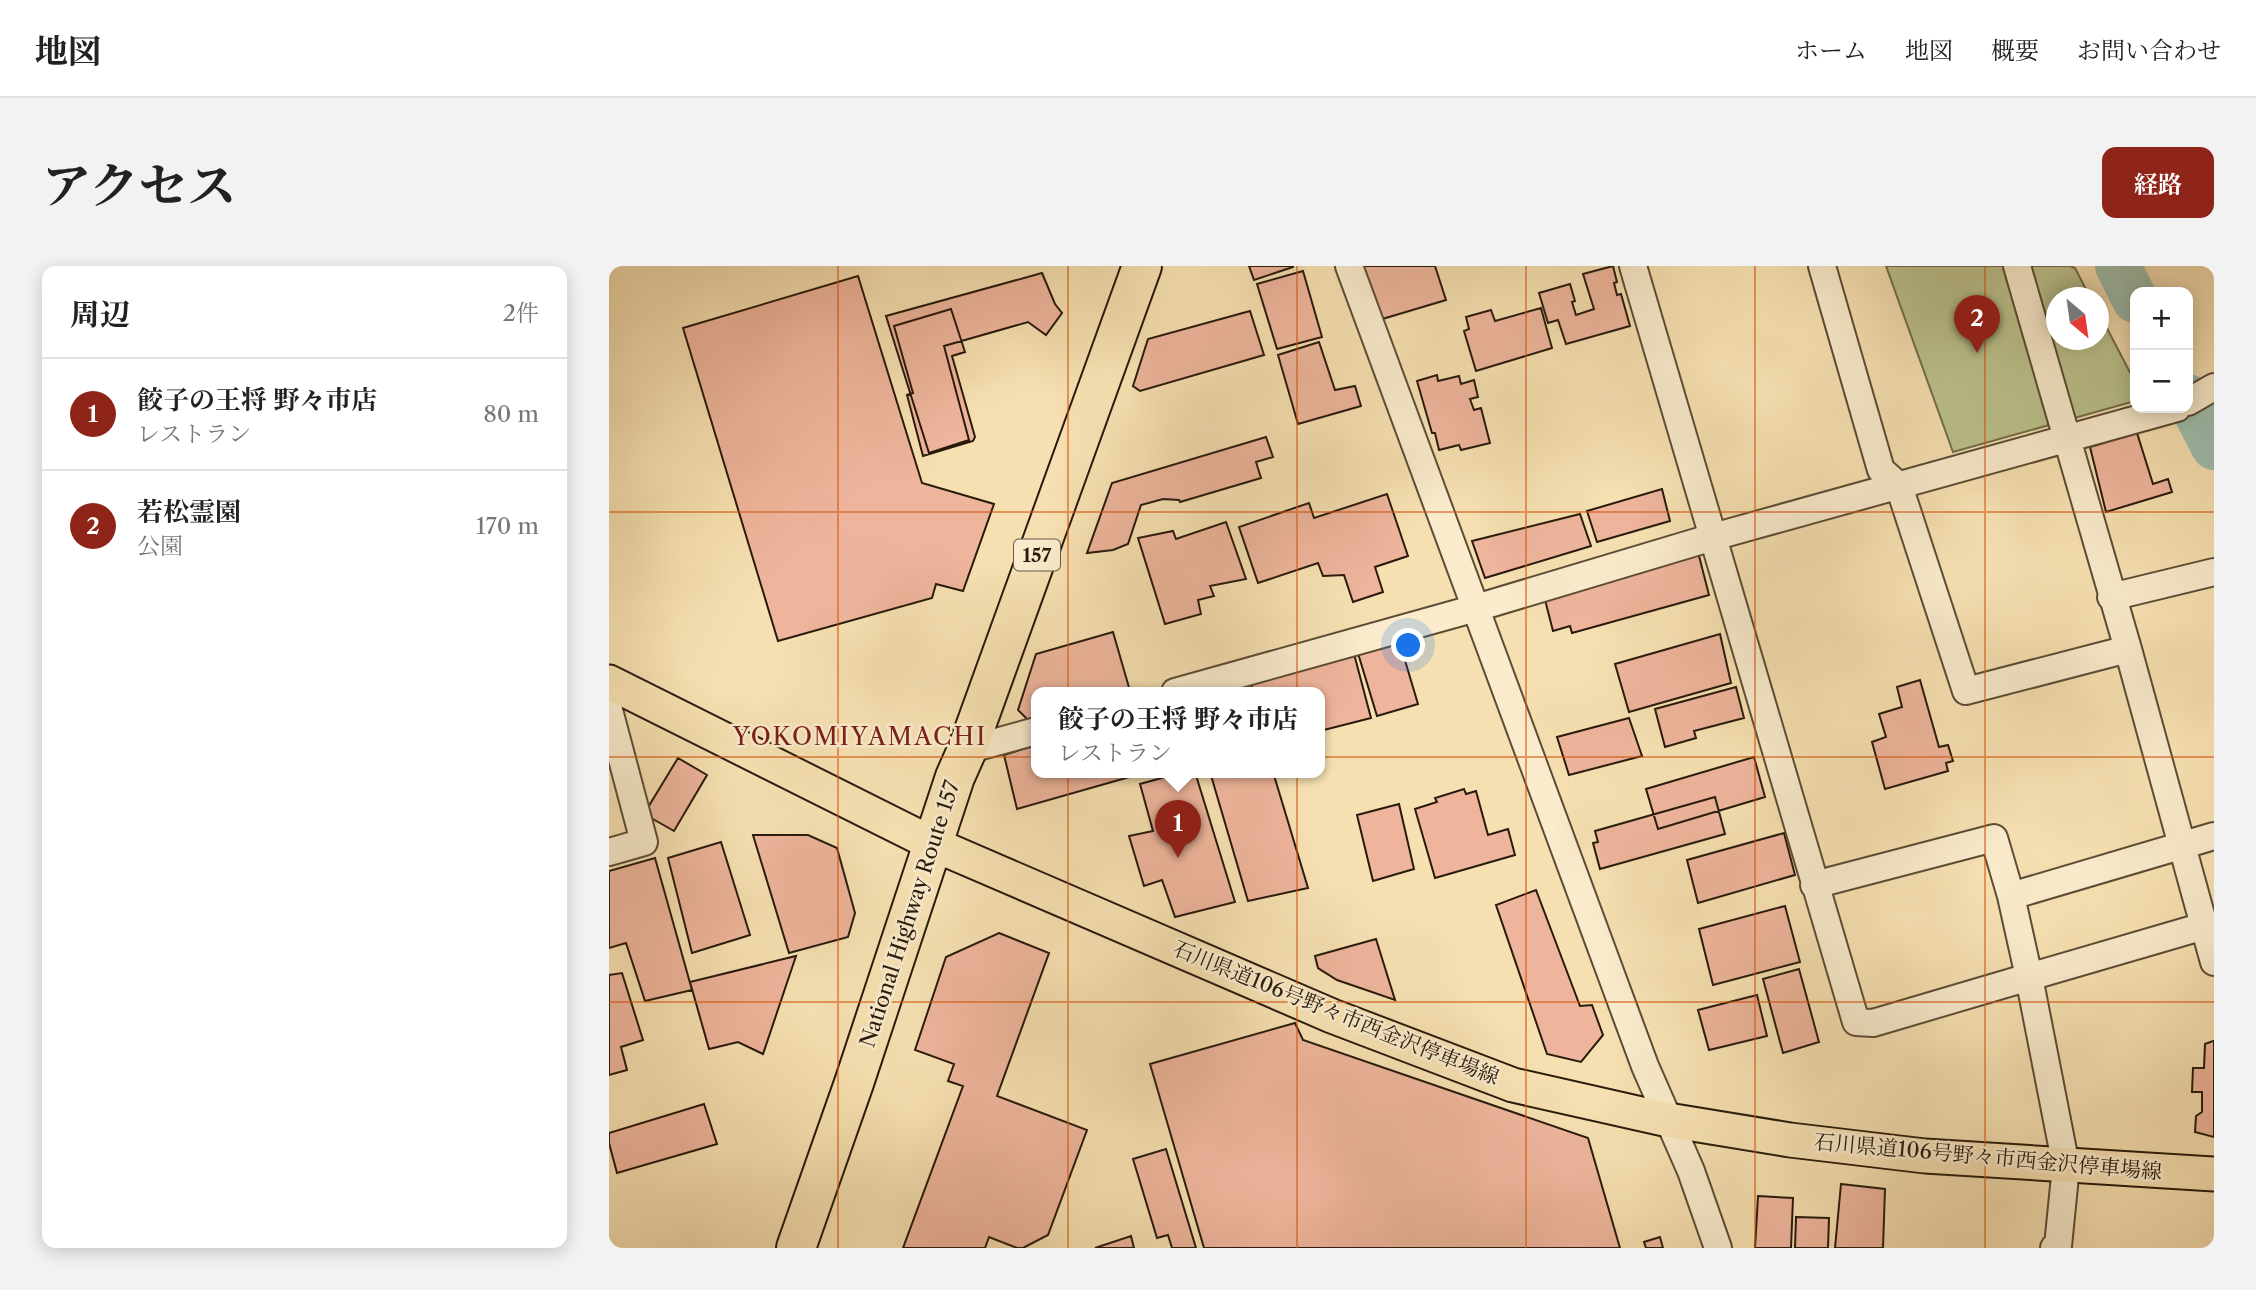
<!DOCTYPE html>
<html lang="ja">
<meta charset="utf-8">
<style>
body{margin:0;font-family:"Libre Caslon Text","Noto Serif JP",serif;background:#f2f2f2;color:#222}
.controls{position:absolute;right:21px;top:21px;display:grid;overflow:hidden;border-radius:14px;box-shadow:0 4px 18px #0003}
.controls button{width:63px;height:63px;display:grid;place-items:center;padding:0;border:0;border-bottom:2px solid #e0e0e0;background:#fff;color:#222;font:35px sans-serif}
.compass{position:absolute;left:1437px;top:21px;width:63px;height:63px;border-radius:50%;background:#fff;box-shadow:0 4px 18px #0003;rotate:151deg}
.you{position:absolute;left:800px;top:380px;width:24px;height:24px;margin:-18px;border:5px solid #fff;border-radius:50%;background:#1a73e8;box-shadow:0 0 0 10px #1a73e833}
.badge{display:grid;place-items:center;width:46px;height:46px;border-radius:50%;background:#8f2418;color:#fff;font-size:23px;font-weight:700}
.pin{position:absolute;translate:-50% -58px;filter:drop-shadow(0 2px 4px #0008)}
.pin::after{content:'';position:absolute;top:37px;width:24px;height:21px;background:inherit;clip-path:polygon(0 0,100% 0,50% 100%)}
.popup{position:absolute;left:422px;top:421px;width:294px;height:91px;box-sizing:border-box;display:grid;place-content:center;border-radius:14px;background:#fff;filter:drop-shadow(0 2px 5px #0005);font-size:23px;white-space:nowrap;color:#767676}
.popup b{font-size:26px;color:#222}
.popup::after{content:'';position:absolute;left:50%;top:100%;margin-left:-14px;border:14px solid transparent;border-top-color:#fff}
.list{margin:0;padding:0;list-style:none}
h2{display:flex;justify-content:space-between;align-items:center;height:91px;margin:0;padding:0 28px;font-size:30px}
h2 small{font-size:23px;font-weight:400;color:#767676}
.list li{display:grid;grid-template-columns:46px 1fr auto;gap:21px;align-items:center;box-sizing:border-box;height:112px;padding:0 28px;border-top:2px solid #e0e0e0}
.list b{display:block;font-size:26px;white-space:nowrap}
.list p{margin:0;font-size:23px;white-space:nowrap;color:#767676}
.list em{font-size:23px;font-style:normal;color:#767676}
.map{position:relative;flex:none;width:1605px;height:982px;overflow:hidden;border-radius:14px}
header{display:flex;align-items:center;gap:42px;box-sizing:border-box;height:98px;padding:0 35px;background:#fff;border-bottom:2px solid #e0e0e0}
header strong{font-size:33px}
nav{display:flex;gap:38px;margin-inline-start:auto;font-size:24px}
.intro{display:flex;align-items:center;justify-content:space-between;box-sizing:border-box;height:168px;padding:0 42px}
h1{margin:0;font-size:49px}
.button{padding:18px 32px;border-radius:14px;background:#8f2418;color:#fff;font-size:24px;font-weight:700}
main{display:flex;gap:42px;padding:0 42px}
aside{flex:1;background:#fff;border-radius:14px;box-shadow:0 4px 18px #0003}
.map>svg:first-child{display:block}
.green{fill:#bbc28d;stroke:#726e4c;stroke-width:2}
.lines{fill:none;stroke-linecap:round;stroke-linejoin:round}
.river{stroke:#9dbdac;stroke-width:46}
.building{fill:#eeb59c;stroke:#281a0c;stroke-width:2}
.minor-casing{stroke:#5c4c35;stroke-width:30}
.major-casing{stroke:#281a0c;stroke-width:37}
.highway-casing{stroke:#281a0c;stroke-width:42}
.minor{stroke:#f9ebcc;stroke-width:26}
.major{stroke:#f6e0b1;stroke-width:33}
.highway{stroke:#f6e0b1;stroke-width:38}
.grid{fill:none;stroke:#d5530c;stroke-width:2;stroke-opacity:0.55}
.labels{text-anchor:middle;stroke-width:5;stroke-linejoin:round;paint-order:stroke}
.shield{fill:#f9ebcc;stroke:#675946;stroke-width:2}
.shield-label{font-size:19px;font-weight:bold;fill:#281a0c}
.street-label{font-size:21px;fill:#281a0c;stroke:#f9ebcc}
.quarter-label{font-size:24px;letter-spacing:2px;fill:#7a1f14;stroke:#f9ebcc}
</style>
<header>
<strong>地図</strong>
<nav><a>ホーム</a><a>地図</a><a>概要</a><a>お問い合わせ</a></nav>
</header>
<div class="intro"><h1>アクセス</h1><a class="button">経路</a></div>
<main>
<aside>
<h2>周辺<small>2件</small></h2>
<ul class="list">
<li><span class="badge">1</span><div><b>餃子の王将 野々市店</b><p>レストラン</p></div><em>80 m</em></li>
<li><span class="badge">2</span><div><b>若松霊園</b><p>公園</p></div><em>170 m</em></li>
</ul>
</aside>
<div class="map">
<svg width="1605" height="982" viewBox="0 0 1605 982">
<rect width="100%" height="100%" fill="#f6e0b1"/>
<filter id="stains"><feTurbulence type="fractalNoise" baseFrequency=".00286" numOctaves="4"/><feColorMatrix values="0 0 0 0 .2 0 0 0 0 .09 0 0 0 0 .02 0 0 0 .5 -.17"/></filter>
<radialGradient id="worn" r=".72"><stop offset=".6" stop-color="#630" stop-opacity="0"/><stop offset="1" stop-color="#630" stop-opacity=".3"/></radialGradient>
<path class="green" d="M1277,0H1461L1466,2L1481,31L1448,32V74H1490V47L1526,116V135L1344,186Z"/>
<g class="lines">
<path class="river" d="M1509,0L1526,34
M1579,131L1605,181"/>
</g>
<path class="building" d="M640,0H684V1L645,14Z
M750,0H826L837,34L770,54Z
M1004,0L1008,16L1005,17L1008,29L1012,28L1021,60L957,78L949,54L939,57L930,27L961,18L966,35L963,36L967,49L985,43L974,8Z
M694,5L713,71L668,83L648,18Z
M433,7L446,38L453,47L437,69L419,56L335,80L360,174L320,187L277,50Z
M249,10L313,217L385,238L354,325L327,318L323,332L169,375L74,62Z
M932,42L943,82L867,105L855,65L860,63L857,51L882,44L886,55Z
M342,43L356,86L343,90L366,171L364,175L314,190L298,129L304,127L285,60Z
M641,45L655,89L531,125L524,120L539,73Z
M710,76L726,124L746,120L752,140L689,158L669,89Z
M828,109L829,115L850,110L852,118L865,114L869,131L861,133L865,144L872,142L881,177L852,184L850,179L830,184L826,167H823L808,115Z
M1528,167L1544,218L1559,213L1563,226L1497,246L1481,181Z
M657,171L664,191L647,196L652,212L571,236L570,234L554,233L532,239L519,278L504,284L478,287L503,217Z
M1053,223L1061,255L988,276L978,245Z
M778,228L799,290L766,301L774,326L744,336L735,309L714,310L709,297L649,317L630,261L700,237L705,252Z
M971,248L982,280L876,312L863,275Z
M617,256L637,313L601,320L605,330L589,334L592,348L556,358L529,272L564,265L567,273Z
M1089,286L1100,329L963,367L961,360L944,365L935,330Z
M504,366L521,425L427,426V452L420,455L409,444L427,388Z
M1111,368L1122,417L1020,446L1006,398Z
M789,371L809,438L768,450L748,384Z
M744,384L762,452L711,465V426H644L641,414Z
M1311,414L1330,481L1339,479L1344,495L1337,497L1339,505L1276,523L1263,476L1277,471L1270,448L1293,441L1288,421Z
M1127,421L1135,452L1085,465L1087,472L1056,481L1046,443Z
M1020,452L1033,490L960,509L948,471Z
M427,479V506H538L408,543L395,489Z
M1145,491L1156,531L1049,563L1037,523Z
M69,492L98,509L65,565L35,548Z
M574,506H586L626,636L566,651L553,614L535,620L520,570L544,565L531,518Z
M601,506H664L699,622L639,635Z
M855,523L857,528L867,525L879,569L899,563L906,589L826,612L806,543L828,536L826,532Z
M1106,531L1116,568L991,603L984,577L989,576L986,565Z
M790,538L805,603L764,615L748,549Z
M1175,567L1186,609L1089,637L1078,594Z
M144,569H199L228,582L246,647L239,671L180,687Z
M112,576L141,669L83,687L59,592Z
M46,592L83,724L36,735L17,677L0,682V605Z
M927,624L971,740L983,739L994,769L972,796L938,788L887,639Z
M1176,640L1191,696L1104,719L1090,663Z
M390,667L440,687L388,830L478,864L439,969L414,982H408L380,971L376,982H294L354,820L339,815L345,798L306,784L337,691Z
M767,673L786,734L728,714L709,702L706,690Z
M187,690L154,788L129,776L100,783L81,716Z
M1190,703L1210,776L1174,787L1154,713Z
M13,707L34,774L12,781L18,804L0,809V709Z
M1148,729L1158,770L1100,784L1089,744Z
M686,757L694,774L979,872L1011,982H595L541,798Z
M1604,775H1605V871L1586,866L1587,850L1593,846V826H1583L1584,802H1595L1596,778Z
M95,838L108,878L8,907L0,877V867Z
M557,883L587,982H563L559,969L548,972L524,893Z
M1232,918L1276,923L1274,982H1226Z
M1149,930L1184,932L1182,982H1146Z
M1187,951L1220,952L1219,982H1186Z
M522,970L525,982H486Z
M1051,971L1054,982H1037L1035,976Z"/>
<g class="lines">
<g class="minor-casing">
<path id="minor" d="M740,0L1036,800L1082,905L1109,982
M1024,0L1247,756L1264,757L1420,711L1457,900L1449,980L1445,982
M1213,0L1272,204L1290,220L1357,425L1519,383
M1408,0L1519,383L1605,696
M1579,136L1605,121
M1502,331L1605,306
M566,426L867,342L1104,271L1568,142
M0,444L35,576L0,586
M358,484L427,465
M1205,619L1385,572L1402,630
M1595,660L1420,711L1402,630L1605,570"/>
</g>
<g class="major-casing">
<path id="major" d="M0,416L324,578L723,750L904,819L1059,854L1181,874L1316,890L1605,908"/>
</g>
<g class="highway-casing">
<path id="highway" d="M187,982L245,817L346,511L358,484L533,0"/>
</g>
<use href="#minor" class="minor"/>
<use href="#major" class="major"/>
<use href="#highway" class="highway"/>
</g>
<path class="grid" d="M229,0V982M459,0V982M688,0V982M917,0V982M1146,0V982M1376,0V982M0,246H1605M0,491H1605M0,736H1605"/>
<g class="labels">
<rect class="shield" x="405" y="273.5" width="46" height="31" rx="5"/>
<g class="shield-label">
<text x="428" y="296">157</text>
</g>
<g class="street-label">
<text transform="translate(301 648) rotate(-72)" y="7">National Highway Route 157</text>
<text transform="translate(727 747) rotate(22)" y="7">石川県道106号野々市西金沢停車場線</text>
<text transform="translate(1379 891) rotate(5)" y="7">石川県道106号野々市西金沢停車場線</text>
</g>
<g class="quarter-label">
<text x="251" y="479">YOKOMIYAMACHI</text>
</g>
</g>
<rect width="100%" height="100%" filter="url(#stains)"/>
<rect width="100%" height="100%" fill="url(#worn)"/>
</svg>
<div class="controls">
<button>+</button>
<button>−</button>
</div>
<svg class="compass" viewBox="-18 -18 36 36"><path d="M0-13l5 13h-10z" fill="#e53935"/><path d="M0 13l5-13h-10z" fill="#767676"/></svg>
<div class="you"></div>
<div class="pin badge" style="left:569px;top:592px">1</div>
<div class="popup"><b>餃子の王将 野々市店</b>レストラン</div>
<div class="pin badge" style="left:1368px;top:87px">2</div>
</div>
</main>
